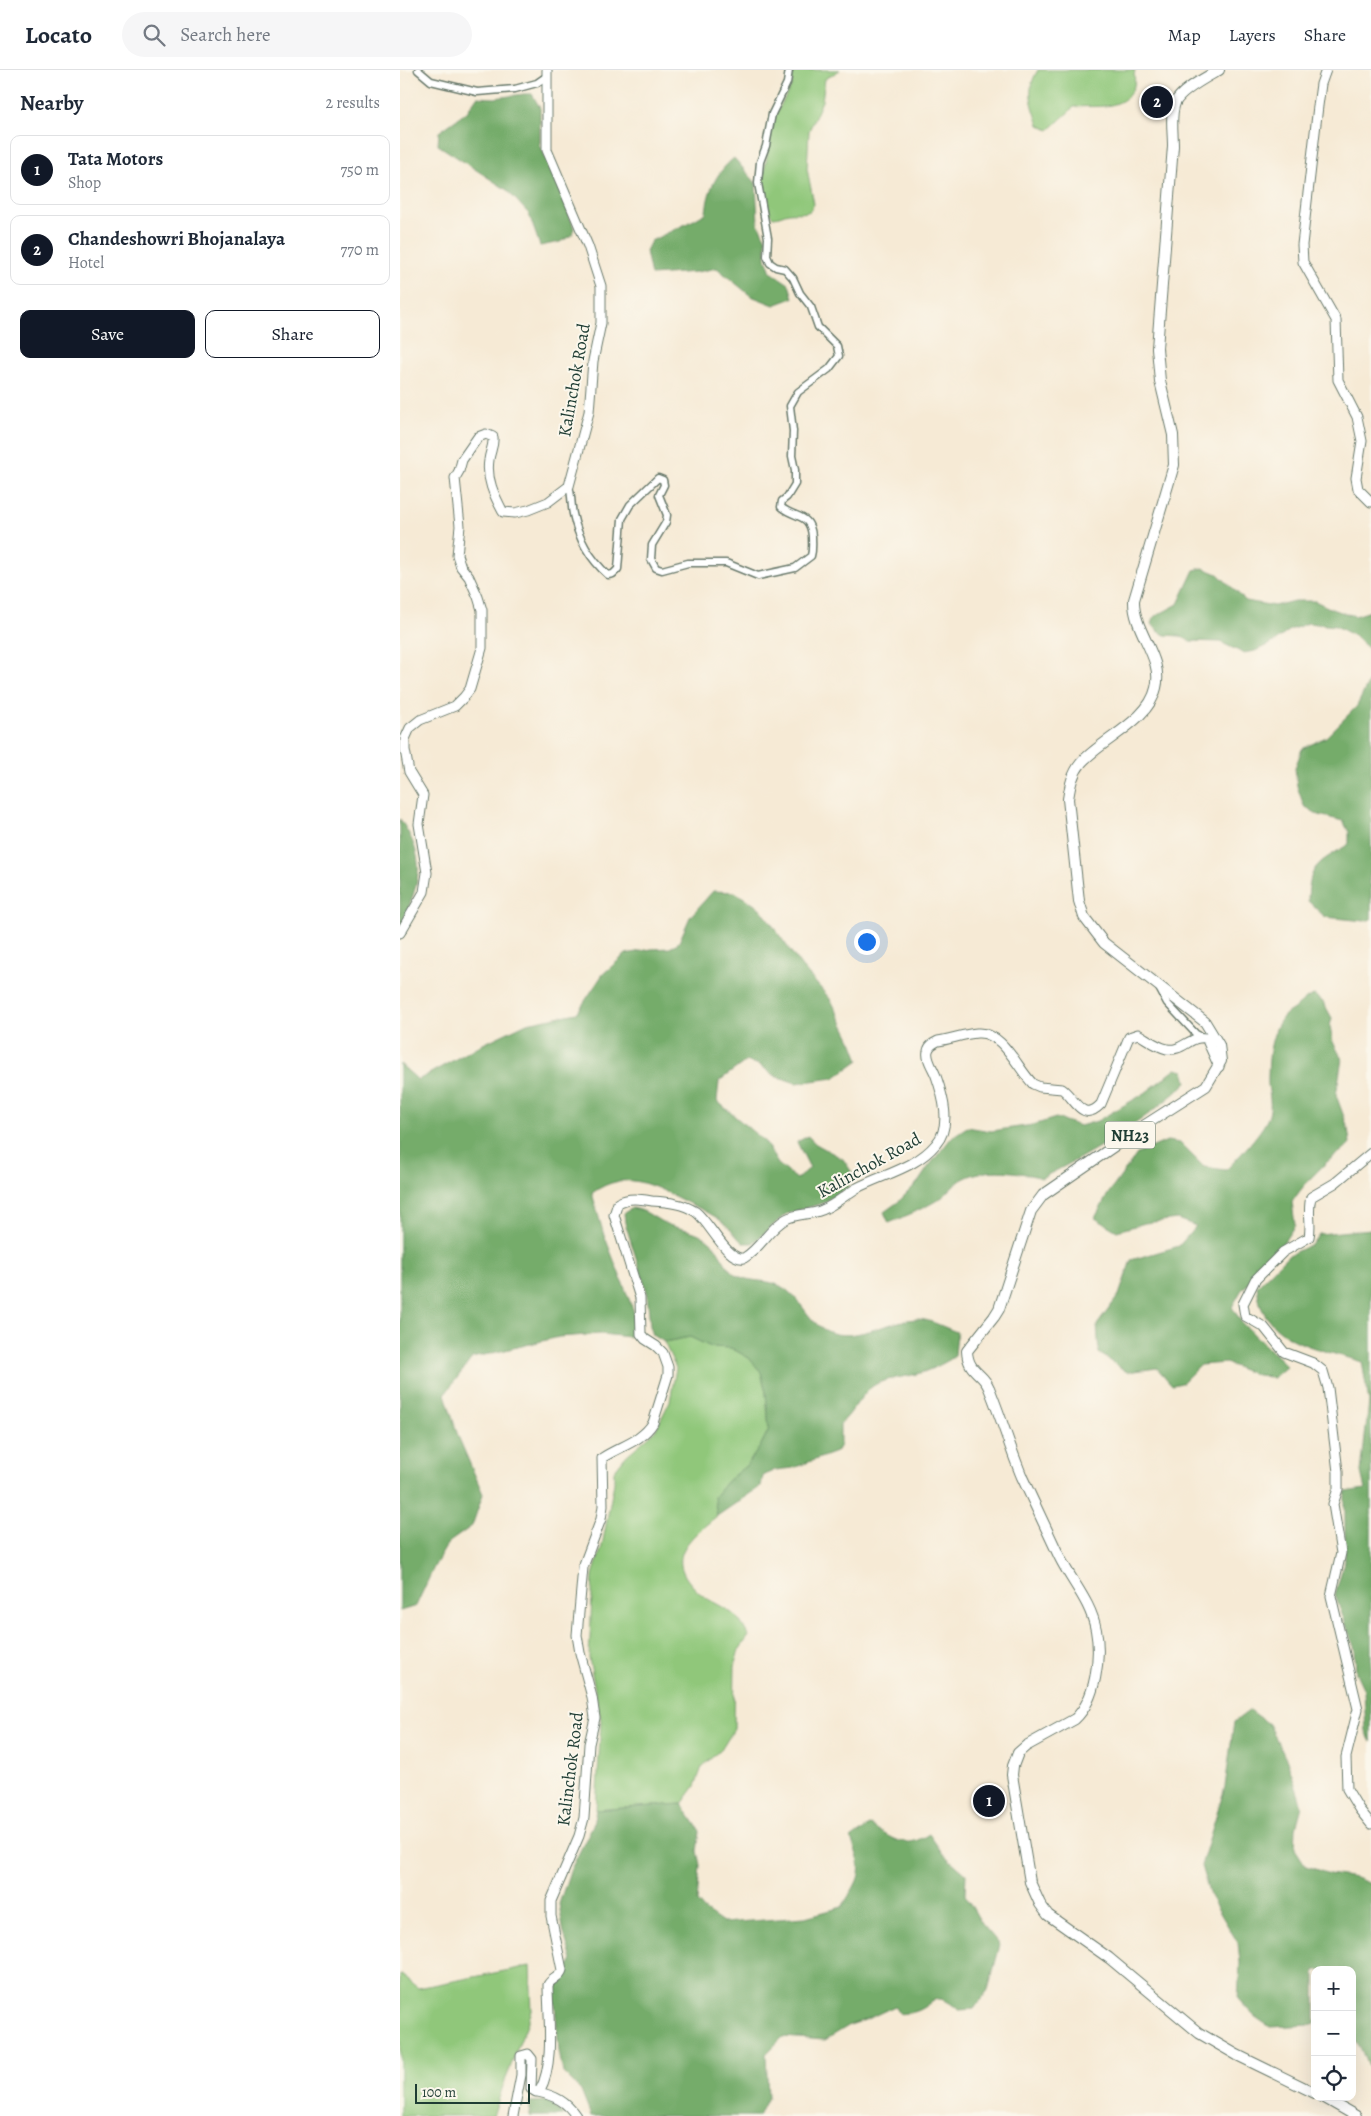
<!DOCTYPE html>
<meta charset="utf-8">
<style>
body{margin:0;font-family:Alegreya,serif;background:#f6f6f7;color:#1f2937}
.controls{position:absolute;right:15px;bottom:15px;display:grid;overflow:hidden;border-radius:10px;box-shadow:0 5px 20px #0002}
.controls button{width:45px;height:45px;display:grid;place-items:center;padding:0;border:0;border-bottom:1px solid #e0e1e3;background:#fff;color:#1f2937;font:25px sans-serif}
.scale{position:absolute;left:15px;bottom:12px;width:115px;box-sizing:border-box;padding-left:5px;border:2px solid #1f3d34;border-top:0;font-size:14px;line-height:18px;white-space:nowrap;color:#1f3d34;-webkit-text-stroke:4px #fbf7ec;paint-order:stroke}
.you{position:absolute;left:466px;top:871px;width:18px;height:18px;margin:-12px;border:4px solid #fff;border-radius:50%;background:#1a73e8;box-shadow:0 0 0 8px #1a73e833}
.badge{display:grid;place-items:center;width:32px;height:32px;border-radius:50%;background:#111827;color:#fff;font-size:16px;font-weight:700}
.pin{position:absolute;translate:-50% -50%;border:2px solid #fff;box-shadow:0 1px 5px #0006}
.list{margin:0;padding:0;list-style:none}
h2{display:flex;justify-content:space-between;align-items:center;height:65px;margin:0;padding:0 20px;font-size:21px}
h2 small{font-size:16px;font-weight:400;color:#747a83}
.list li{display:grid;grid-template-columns:32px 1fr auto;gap:15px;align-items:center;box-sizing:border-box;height:70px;margin:0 10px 10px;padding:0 10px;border:1px solid #e0e1e3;border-radius:10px}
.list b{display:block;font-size:19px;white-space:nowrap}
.list p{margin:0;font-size:16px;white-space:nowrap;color:#747a83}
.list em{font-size:16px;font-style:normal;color:#747a83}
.actions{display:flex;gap:10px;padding:15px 20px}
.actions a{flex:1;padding:11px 0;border:1px solid #111827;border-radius:10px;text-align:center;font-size:18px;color:#111827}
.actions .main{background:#111827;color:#fff}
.icon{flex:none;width:28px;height:28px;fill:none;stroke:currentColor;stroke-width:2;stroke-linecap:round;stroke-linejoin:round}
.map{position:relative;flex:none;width:971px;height:2046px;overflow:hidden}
header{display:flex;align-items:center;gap:30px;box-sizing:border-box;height:70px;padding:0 25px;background:#fff;border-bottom:1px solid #e0e1e3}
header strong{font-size:24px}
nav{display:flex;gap:28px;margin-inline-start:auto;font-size:18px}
.search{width:350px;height:45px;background:#f6f6f7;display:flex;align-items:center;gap:12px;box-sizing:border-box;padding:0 18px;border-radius:28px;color:#747a83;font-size:19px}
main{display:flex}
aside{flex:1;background:#fff}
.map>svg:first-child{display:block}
.green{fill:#90c77a;stroke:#588257}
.forest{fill:#74ac6a;stroke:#4a744f}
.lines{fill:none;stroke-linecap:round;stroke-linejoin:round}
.street-casing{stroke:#6a7a6c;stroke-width:9}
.secondary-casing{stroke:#6a7a6c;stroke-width:11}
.primary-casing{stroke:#6a7a6c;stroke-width:12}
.street{stroke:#fff;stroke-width:6}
.secondary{stroke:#fff;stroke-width:9}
.primary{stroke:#fff;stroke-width:10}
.labels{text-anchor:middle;stroke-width:4;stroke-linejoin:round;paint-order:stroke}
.shield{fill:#fbf7ec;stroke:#61756b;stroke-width:1}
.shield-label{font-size:16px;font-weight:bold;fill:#1f3d34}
.street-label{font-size:18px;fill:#1f3d34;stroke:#fbf7ec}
</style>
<header>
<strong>Locato</strong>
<div class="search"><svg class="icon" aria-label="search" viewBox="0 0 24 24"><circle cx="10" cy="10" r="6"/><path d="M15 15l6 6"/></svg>Search here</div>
<nav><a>Map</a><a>Layers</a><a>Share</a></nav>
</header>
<main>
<aside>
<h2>Nearby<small>2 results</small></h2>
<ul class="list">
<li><span class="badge">1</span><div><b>Tata Motors</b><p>Shop</p></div><em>750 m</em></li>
<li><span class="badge">2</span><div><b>Chandeshowri Bhojanalaya</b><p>Hotel</p></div><em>770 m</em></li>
</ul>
<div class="actions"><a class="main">Save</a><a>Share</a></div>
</aside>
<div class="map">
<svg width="971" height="2046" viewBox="0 0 971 2046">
<rect width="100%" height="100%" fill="#fbf7ec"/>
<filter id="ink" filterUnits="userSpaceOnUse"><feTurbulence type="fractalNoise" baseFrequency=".02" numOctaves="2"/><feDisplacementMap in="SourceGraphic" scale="10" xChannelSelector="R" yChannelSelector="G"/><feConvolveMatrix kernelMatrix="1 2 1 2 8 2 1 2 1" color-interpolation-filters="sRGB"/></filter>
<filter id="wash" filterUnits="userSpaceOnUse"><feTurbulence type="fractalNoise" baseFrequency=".0096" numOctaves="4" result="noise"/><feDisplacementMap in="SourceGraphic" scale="20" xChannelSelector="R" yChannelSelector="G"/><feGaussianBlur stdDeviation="1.12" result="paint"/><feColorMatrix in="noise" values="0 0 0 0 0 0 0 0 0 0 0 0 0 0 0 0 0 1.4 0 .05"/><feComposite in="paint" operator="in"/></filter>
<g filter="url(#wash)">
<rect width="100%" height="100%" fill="#f6ead5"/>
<path class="green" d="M393,0H440L425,9L422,31L409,61L407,99L414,134L410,141C403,144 397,142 389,143C383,144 379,147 373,147L368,142L364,126L363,108L374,47L392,15Z
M638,0H735C733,5 736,11 734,16C724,42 695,35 674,37L649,60L639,55C632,33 625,21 638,0Z
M290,1267L311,1277L331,1278L349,1288L361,1302L366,1322L369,1359L360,1377L347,1395L327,1411L314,1427L317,1446C286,1471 262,1490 301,1524C310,1532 324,1536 333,1544C340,1549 344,1559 349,1566L339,1580L335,1593L334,1659L323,1677L302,1697L295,1716L282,1734L196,1740L201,1651L189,1588L193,1505L202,1476L214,1413V1401L226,1386L255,1361L270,1331L276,1298L264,1272Z
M130,1896L132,1941L103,2016L93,2046H0V1904L18,1918Z"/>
<path class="forest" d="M124,24H132L140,38V75L159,116L174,158L172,165L160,172L140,176L129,144L107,120L38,75L39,62L67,42L77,27L95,28Z
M334,88L356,113L358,154L366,169V188L371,202L389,214L393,228L374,235L351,226L317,198L297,202L251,205L246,181L251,171L294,150L306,143C308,120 316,103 334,88Z
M803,498L818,504L846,531L874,536L894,531H915L934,540L955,546L971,541V603L969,579L955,566L936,556L908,553L890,560L874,572L855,581L843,583L820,572L790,571L780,566L765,565L758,561L752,554L754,547L778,534L794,500Z
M971,607V799L969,811L971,816V849L965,851L925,847L908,831C909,793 919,793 949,774V762L943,751L919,745L904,736L897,716L895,698L902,679L926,667L957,636Z
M0,749C29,792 19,813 0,858Z
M313,821L335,822L361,839L401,896L431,930L453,974L459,990L434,1008L396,1013L373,1005L360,995L346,991L319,1011L317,1031L365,1072L378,1094L397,1109L410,1098L397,1072L408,1066L416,1074L443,1089L453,1104L448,1117L423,1133L386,1144L353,1173H343C337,1168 333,1161 327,1156C317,1146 301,1139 288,1133C254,1116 227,1098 192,1123L203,1162L234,1242L229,1267L201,1264L159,1267L72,1288L45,1324L58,1366L83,1424L72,1456L48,1473L34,1497L16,1536L0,1541V994L18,1010L79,976L127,953L177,943L203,904L226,884L251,879L270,878L279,872L290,847Z
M914,925L923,932L932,948L930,956L933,972L942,989L936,1025L948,1058L950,1073C943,1082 934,1085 926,1093C913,1105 902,1117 892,1132L895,1155L875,1185L841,1221L832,1237L842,1253L887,1296L873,1308L853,1304L826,1293L800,1295L782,1313L772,1315L757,1298L727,1302L699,1283L697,1255L719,1225L731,1190L779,1176L796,1156L777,1149L745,1153L717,1161L695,1148L708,1124L737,1084L767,1071L780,1073L804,1097L826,1100C838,1088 865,1059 869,1045C872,1035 869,1024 868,1014C868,993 869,965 883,947C886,943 891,941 895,938C902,933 905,928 914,925Z
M776,999L784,1001L787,1012C744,1052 693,1083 641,1108C619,1101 586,1097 565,1108C556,1112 549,1122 541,1128C525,1138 506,1146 489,1153L484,1142L498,1132L519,1111L529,1096L552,1067L567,1057L591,1061L633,1055L656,1048L680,1056L697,1051L745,1023Z
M232,1138C248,1140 255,1150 269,1155C286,1161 296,1159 311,1172C320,1180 325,1198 336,1205C355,1215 370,1206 389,1222C405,1235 410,1256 432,1263C459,1271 490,1250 517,1249C530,1249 545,1258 557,1262L555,1286C546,1293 528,1301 517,1304C502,1308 481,1308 469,1319C458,1329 452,1344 440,1354V1375L436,1382L393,1398L375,1400L363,1406L361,1416L317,1446L314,1427L327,1411L347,1395L360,1377L369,1359L366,1322L361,1302L349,1288L331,1278L311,1277L290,1267L264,1272L253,1265L250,1256L247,1222L225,1153L224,1143Z
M971,1159V1672L966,1662L964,1620L956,1603L955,1579L935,1525L945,1489V1422L965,1419L961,1402L969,1332L962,1292C927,1280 880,1276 862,1239C859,1232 858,1223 857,1216L887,1186L912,1174L919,1164Z
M850,1640L869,1654L888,1693L902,1736L896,1758L895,1779L906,1796L929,1804L956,1808L971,1814V2006L962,1981L952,1966V1900H915V1953L910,1955L870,1957L854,1946L838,1929L840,1893L838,1873L810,1826L801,1796L825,1717L834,1652Z
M282,1734L300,1761L297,1781L300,1795L297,1832L304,1840L323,1853L405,1847L442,1837C460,1807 466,1804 451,1769L470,1755C492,1768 504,1781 529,1764L543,1784L566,1804L565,1825L582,1854L600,1875L588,1920L574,1939L559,1940C532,1917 535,1936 513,1942C509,1943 504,1943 500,1944L495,1936L465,1950L450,1955L425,1970L383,1967L366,1984L368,2027L359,2046H191L181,2021L163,2003L159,1981L154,1923L172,1890L164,1864L159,1834L170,1801L193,1755L196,1740Z
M149,2031L163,2046H130V2032Z"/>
</g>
<g filter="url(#ink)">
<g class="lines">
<g class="street-casing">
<path id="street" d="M18,0L31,11L77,22L115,19L137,13L147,6
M169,416C172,426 171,435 173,444C178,468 189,488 208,505L213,504L218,499L222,449L230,435L258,408L263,410L264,415L259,425L267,445L266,452L252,475L251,489L256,498L262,500L288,493H326L358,506L395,498L411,486C413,479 412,473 412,466C410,443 396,449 381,437L382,431L387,427L395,414V400L392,386L393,361L390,336L398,322L429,299L439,286L437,276L418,257L411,237L400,223L393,208L385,199L376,197L370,193L367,186L368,168L358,113L360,92L366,76L372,44L387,13L389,0
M759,918L767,933L796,964L802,967"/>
</g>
<g class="secondary-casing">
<path id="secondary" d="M926,0L921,14L918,36L902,175L903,192L936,250L938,310L957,347L962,371L956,408L958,419L971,432
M0,863L24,822L27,803L19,754L23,725L9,702L5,680V669L10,658L20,650L55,636L64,627L70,619L82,578V540L78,527L69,507L61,497L57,485L60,456L55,408L59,401L62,390L78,367L86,364L93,367C94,376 90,381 89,390C86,409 94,425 103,442L115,443L128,440L148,432L169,416L189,342L193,291L201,253V216L188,176L147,80V0
M971,1083L935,1113L911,1127C907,1142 912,1153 909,1167L883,1182L855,1210L843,1234L845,1246L864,1257L884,1282L913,1293L923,1301L928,1318L938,1402V1419L933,1434L941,1483L931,1526L958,1639L946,1687L947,1719L959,1739L971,1754
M138,2022C155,2026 166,2031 176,2046
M113,2046L121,2005V1986L128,1984L132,1989L131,2019L136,2022L140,2020C155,1993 148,1946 148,1915C151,1908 160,1908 162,1900L151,1846V1831L179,1766L184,1748L189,1674L195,1648L192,1627L180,1583L177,1565L183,1497L201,1449L203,1436L202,1388C220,1376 241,1372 253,1353L268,1305V1297L263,1283L256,1276L245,1269L241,1264L240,1228L214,1145L218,1133C229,1127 240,1129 252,1131C267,1132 283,1133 296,1142C310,1153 327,1191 344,1188C361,1178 369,1158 386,1149C397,1143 411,1145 422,1140C435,1135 445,1125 457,1118C484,1104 516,1098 536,1074C552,1056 543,1026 536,1006C533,998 526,989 528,981C529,975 534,973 538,971C551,969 564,964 577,963C603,961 617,998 633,1014L640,1017L662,1019C675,1028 682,1054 701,1034L729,967L738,964C747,969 757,977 767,979C782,982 791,965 806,968L819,997"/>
</g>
<g class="primary-casing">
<path id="primary" d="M819,0C807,7 781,20 775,33C770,45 773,62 773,76L757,278L760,311L773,365L774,395L734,530C733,562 764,587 756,618C749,651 702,669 681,693C672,704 670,716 668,729L679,831L684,847L704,873L805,952L819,975L821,991L806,1016L745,1055L643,1125L631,1141L599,1239L594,1247L567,1281C568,1303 583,1302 589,1318C601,1347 610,1378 622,1407C634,1433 647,1460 659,1486C671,1511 691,1532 696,1560C701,1587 696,1629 675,1649L626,1676L618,1683L613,1696L612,1705L630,1812L640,1834L648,1845L709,1888L799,1963L837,1985L915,2023
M923,2027L956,2046"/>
</g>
<use href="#street" class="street"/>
<use href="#secondary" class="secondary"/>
<use href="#primary" class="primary"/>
</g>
</g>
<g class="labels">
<rect class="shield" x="705" y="1051.5" width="50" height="27" rx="4"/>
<g class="shield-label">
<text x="730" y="1071">NH23</text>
</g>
<g class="street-label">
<text transform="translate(174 310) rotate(-80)" y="6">Kalinchok Road</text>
<text transform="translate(469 1095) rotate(-29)" y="6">Kalinchok Road</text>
<text transform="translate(170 1699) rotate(-83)" y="6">Kalinchok Road</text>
</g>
</g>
</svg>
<div class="controls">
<button>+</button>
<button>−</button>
<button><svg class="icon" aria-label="locate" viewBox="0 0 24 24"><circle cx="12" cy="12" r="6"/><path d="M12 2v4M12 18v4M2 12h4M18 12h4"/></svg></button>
</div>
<div class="scale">100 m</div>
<div class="you"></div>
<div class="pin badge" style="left:589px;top:1731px">1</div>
<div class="pin badge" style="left:757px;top:32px">2</div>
</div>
</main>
